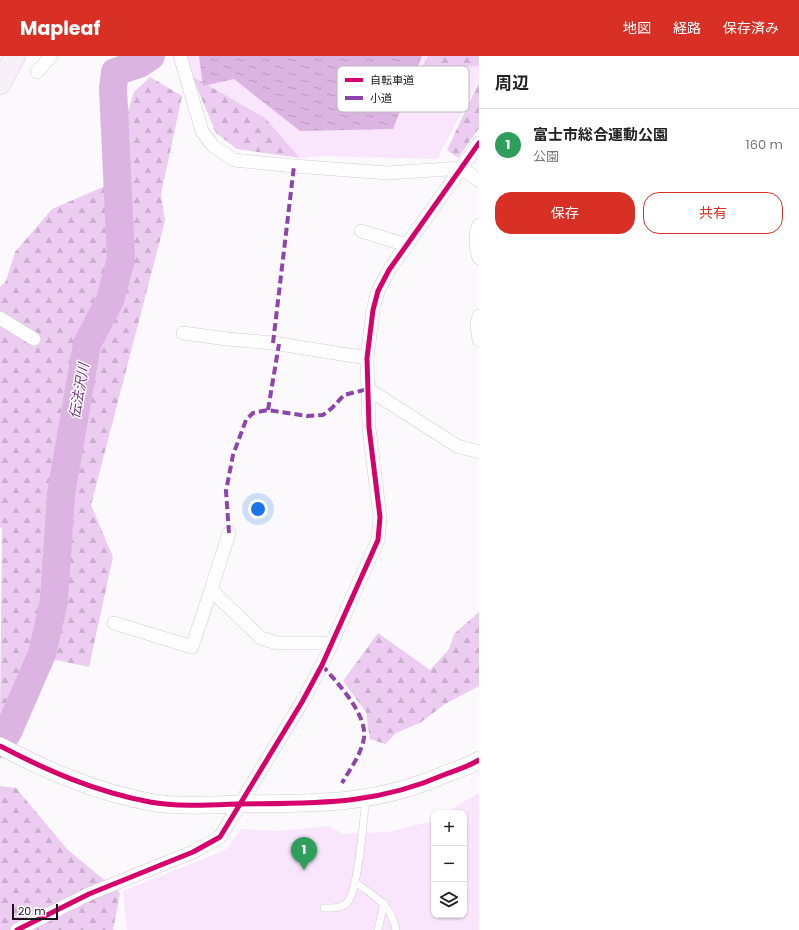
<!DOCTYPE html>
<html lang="ja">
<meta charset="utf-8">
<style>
body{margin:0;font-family:Poppins,"Noto Sans JP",sans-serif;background:#f2f2f2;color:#222}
.controls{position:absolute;right:12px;bottom:12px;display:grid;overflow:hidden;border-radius:8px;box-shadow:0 1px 3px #0004}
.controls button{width:36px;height:36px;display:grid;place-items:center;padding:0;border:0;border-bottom:1px solid #e0e0e0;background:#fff;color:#222;font:20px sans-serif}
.scale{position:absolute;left:12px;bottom:10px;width:46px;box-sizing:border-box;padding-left:4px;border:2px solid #1d141e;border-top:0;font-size:11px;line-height:14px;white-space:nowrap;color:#1d141e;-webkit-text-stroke:3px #fff;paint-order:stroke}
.you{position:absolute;left:258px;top:453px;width:14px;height:14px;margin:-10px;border:3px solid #fff;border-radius:50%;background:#1a73e8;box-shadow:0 0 0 6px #1a73e833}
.badge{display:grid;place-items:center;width:26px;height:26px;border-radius:50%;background:#d93025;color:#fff;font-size:13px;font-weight:700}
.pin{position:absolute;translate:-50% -33px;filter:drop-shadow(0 1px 2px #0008)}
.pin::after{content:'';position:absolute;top:21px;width:14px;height:12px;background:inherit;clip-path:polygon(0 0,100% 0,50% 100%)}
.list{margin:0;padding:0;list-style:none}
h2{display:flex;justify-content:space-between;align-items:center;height:52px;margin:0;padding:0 16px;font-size:17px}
h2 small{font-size:13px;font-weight:400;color:#767676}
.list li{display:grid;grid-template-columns:26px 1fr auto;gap:12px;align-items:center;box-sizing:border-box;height:72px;padding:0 16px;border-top:1px solid #e0e0e0}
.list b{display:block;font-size:15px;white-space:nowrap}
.list p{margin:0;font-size:13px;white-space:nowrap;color:#767676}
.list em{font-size:13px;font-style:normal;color:#767676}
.actions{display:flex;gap:8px;padding:12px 16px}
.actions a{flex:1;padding:9px 0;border:1px solid #d93025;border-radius:16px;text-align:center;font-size:14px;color:#d93025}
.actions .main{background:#d93025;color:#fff}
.icon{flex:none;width:22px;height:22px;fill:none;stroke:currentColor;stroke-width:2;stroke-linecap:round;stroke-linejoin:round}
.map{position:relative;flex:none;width:479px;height:874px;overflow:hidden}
header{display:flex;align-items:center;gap:24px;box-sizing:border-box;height:56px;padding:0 20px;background:#d93025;color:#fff}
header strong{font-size:19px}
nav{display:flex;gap:22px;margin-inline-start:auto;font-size:14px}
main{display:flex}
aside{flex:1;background:#fff}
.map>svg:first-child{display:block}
.green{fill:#f9e5fc}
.forest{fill:url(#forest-firs)}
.water{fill:url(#water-ripples)}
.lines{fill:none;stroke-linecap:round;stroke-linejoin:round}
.river{stroke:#dbb4e1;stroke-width:28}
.service-casing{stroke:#d1cbd2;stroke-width:8}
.minor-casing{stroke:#d1cbd2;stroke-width:14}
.tertiary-casing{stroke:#d1cbd2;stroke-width:18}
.primary-casing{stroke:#d6d2d6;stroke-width:22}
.service{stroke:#fffeff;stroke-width:7}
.minor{stroke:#fffeff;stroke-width:13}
.tertiary{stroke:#fffeff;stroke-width:17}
.primary{stroke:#f7f0f8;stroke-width:21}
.quiet{stroke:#8e44ad;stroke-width:4;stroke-dasharray:8 4;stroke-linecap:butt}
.cycleway-casing{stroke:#fff;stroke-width:8}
.cycleway{stroke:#d6006c;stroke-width:5}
.labels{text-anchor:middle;stroke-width:3;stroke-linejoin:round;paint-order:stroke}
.water-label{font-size:14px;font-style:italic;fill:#753580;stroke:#fff}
.key{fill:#fff;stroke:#bbb8bc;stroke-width:1}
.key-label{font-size:11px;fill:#1d141e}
</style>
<header>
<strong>Mapleaf</strong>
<nav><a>地図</a><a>経路</a><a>保存済み</a></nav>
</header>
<main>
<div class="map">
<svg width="479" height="874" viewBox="0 0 479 874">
<defs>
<pattern id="forest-firs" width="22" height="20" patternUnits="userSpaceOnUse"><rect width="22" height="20" fill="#ecccf1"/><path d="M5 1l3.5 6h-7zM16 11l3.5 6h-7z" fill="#caaece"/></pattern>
<pattern id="water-ripples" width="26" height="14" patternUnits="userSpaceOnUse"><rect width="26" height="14" fill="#dbb4e1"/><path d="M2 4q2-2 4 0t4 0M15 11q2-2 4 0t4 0" fill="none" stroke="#bc9ac1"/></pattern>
</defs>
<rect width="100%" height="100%" fill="#fcf9fd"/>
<path class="green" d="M187,0H428L422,14L479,10V24L437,103L322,100L300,102L265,62L192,20Z
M479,737V874H127L123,835L226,794L241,773L279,775L329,770L343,778L388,776L429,766L434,763V859H464V757H445Z"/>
<path class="forest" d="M428,0H479V10L421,14Z
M192,20L265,62L300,102L237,93L216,77Z
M150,21L182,40L161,138L165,165L91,449L113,501L89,611L56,604L30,610L25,645L2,664L0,663L2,473L0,471V231L6,225L15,196L52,153L117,125L115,95L134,36Z
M479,26V72L458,102L447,94Z
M479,556V630L445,648L420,667L396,677L385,688L370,683L366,656L343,625L378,577L430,614L449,593L454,578Z
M0,730L16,732L68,794L120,837L113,874H0Z"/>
<path class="water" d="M199,0H422L393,73L300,75L234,23L203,30Z"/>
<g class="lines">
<path class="river" d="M0,688L8,676L42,598L54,545L61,438L87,288L110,244L121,203L113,32L115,16L139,8L151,0"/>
<g class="service-casing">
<path id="service" d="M355,826C375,841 391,848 396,874
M324,852C333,852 344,853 349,844C359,827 363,765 366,743
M378,874L384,847"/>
</g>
<g class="minor-casing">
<path id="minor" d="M180,0L202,75L213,90L234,104L294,110L388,117L462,112L479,125
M37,16L51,0
M479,169C474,178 476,193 479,202
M361,175L407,189
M479,260L477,269L479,284
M0,262L34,283
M183,277L227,283L273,287L367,302
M368,333L457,390L479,396
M229,477L211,534L261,582L277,587H331
M114,567L192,591L211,534
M17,874L89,838L193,796L220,781L302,646L322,609L378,484L380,461L369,372L367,302L373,254L378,235L389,214L479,87"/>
</g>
<g class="tertiary-casing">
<path id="tertiary" d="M0,690C48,715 96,736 150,746C176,751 211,749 238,748C314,747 373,750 446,718C457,714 469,710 479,704"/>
</g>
<g class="primary-casing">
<path id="primary" d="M0,28L15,0"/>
</g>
<use href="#service" class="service"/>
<use href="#minor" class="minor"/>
<use href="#tertiary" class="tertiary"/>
<use href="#primary" class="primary"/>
<path class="quiet" d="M273,287L294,110
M268,354L279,288
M229,477L226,435L233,399L246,364L253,357L268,354L307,360L323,359L332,352L344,339L368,333
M322,609C337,627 367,657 364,682C361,699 350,713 342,727"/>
<g class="cycleway-casing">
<path id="cycleway" d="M0,690C48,715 96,736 150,746C176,751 211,749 238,748C314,747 373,750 446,718C457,714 469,710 479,704
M17,874L89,838L193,796L220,781L302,646L322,609L378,484L380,461L369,372L367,302L373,254L378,235L389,214L479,87"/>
</g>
<use href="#cycleway" class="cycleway"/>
</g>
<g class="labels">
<g class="water-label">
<text transform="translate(79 335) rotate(-80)" y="5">伝法沢川</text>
</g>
</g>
<rect x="337" y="10" width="132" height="46" rx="6" class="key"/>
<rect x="345" y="22" width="18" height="4" fill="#d6006c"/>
<rect x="345" y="40" width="18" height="4" fill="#8e44ad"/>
<g class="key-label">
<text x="370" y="28">自転車道</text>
<text x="370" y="46">小道</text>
</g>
</svg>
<div class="controls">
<button>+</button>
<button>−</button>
<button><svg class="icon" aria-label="layers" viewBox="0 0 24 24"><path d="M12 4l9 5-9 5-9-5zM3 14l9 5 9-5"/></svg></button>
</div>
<div class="scale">20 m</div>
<div class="you"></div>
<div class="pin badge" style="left:304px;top:814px;background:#2e9e5b">1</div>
</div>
<aside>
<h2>周辺<small></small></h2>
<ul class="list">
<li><span class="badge" style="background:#2e9e5b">1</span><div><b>富士市総合運動公園</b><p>公園</p></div><em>160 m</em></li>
</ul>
<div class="actions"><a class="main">保存</a><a>共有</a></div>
</aside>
</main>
